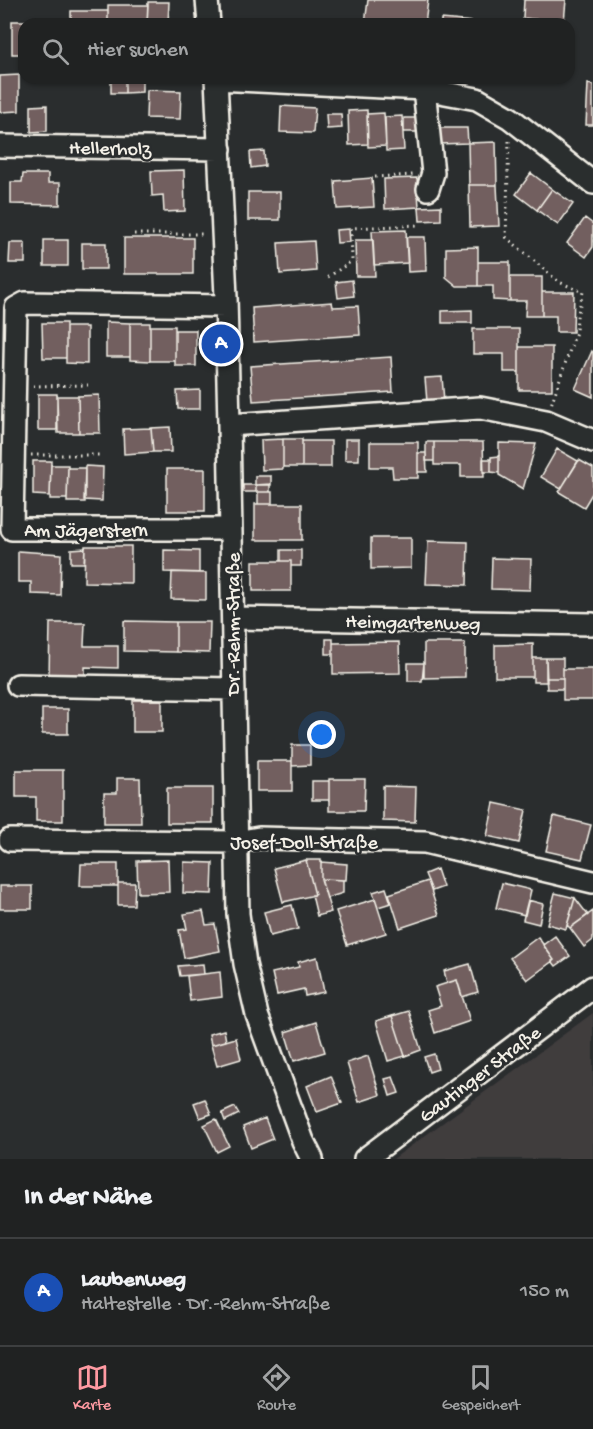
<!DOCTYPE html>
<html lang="de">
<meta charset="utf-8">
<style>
body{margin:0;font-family:"Gochi Hand",sans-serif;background:#282a2a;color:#f1f3f6}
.you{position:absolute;left:322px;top:735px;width:21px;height:21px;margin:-15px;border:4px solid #fff;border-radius:50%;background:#1a73e8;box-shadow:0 0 0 9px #1a73e833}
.badge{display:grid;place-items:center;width:39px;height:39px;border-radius:50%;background:#ff9aa2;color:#fff;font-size:20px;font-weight:700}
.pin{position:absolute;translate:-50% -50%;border:3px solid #fff;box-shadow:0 2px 6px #0006}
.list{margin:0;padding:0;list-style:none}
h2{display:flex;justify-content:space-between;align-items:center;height:78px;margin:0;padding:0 24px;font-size:26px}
h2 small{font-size:20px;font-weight:400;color:#a2a4a5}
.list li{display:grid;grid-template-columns:39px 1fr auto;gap:18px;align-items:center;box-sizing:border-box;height:108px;padding:0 24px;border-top:2px solid #3d3f40}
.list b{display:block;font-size:22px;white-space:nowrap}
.list p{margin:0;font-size:20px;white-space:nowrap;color:#a2a4a5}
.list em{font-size:20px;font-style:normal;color:#a2a4a5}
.icon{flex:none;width:33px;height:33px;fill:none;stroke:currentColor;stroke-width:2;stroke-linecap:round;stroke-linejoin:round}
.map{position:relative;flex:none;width:593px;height:1159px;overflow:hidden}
.search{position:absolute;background:#202222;box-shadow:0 2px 4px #0004;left:18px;right:18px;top:18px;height:66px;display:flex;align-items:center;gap:15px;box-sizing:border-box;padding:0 21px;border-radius:18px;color:#a2a4a5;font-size:22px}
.sheet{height:186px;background:#202222}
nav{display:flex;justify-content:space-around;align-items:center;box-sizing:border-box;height:84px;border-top:2px solid #3d3f40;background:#202222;font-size:16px;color:#a2a4a5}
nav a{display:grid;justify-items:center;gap:3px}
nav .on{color:#ff9aa2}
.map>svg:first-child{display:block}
.built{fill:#403c3d}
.building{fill:#725f5f;stroke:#f4f1e8;stroke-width:1.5}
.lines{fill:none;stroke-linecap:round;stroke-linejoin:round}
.minor-casing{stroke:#f4f1e8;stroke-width:26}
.path{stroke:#f4f1e8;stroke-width:3;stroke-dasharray:1.5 4.5;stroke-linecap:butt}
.minor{stroke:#2a2d2e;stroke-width:21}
.labels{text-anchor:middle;stroke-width:5;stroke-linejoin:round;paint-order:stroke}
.street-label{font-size:20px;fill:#f4f1e8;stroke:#2a2d2e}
</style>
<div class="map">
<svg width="593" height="1159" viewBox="0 0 593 1159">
<rect width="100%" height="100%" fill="#2a2d2e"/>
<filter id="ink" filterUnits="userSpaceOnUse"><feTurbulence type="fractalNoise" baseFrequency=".0167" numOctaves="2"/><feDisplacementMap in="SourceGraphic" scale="12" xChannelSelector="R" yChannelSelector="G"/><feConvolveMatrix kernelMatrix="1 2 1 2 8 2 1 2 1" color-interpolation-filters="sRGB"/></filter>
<g filter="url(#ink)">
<path class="built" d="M593,1013V1159H393Z"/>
<path class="building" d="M368,0H428L425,24H365Z
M524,0H566L564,22L523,18Z
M148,2H169L168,24H147Z
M108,5H148L147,24H108Z
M71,11H108V24H71Z
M293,17L331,19V24H293Z
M441,19L496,24H441Z
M12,21H44V24H24V54H12Z
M19,75V111L0,112V76Z
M125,78H142V92L125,93Z
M111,79H125V93H111Z
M588,84L593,85V125H586Z
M147,90L181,91L180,119L146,118Z
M47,105V131L31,132V106Z
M281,106L315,108L313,133L280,132Z
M367,110L368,144L349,145L348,111Z
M384,113L386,146L368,147L367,114Z
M326,114H341L342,128L327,129Z
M402,116L404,150L386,151L385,117Z
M404,118H423L424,132H404Z
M438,128H467L468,143L439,144Z
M496,142L497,185H469L468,143Z
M264,151L265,166L251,168L250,152Z
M184,170L185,211L164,212L163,195L152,196L151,171Z
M531,173L552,189L537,210L516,194Z
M23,174H48V183H60V205L11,204V182H22Z
M372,178L374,207L337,209L335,181Z
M417,178L419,207L385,209L384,179Z
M469,185H497L499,226L470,227Z
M552,189L573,204L558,225L537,210Z
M248,192H280V220H248Z
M441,206V220L420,221L419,207Z
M585,218L593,224V247L586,257L567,243Z
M349,229L350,242L337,243L336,230Z
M406,230L408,263L374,265L372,231Z
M406,237H425L426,271L408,272Z
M124,238H193V274H124Z
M44,240H68V266H44Z
M355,240H373L375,276H356Z
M314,241L316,271L280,274L278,243Z
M10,243H25V263H9Z
M82,243H106V269H82Z
M478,247V286H457L446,277V248Z
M478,262H510V301L493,300V286H478Z
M510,277H542V316H525L526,301H510Z
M352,280L354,296L338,298L336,282Z
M542,292H574L573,332H556V316H542Z
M332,302L333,307L358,306L360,335L254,342L252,308Z
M472,310V323H442V311Z
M106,322L130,323V357H106Z
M42,323H66V358H43Z
M130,323H150V361L130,360Z
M150,326H175V361H150Z
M66,327H87V364L66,363Z
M473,329H519V372H504V354H473Z
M175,330H196V366H175Z
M519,347H552V390H519Z
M592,351L593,352V397L575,389Z
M391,357L393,392L253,401L250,366Z
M442,377L444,401L427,402L425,378Z
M200,390V409H178L177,391Z
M38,394H57V430H38Z
M99,395L100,433H79L78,396Z
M57,396H78L79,433H58Z
M170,427L171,452H153L151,428Z
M151,428L153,452L124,454L123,429Z
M283,439V469L262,470L261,440Z
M283,439H302V467H283Z
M345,439H359V460H345Z
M302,441H331V467H302Z
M370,442H418V478H393L392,467H370Z
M426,442H434V461H426Z
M434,442H483L484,477H461V465H434Z
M499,443L536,444L523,489L499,475Z
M557,449L578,461L561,489L541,477Z
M418,453H426L427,472H418Z
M499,456V473L491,472V457Z
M483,459H491V472H483Z
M579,460L593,468V492L584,507L559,492Z
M33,461H51L50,496L33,495Z
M51,465H68L67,499H50Z
M85,466L103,467L102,501L84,500Z
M68,468H85V502H67Z
M167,469H205V511H167Z
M255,476H271V485H255Z
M270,484V492H256V485Z
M243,485H256V492H243Z
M258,492H272V504H258Z
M255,504H302V540H255Z
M371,538H411V568L371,569Z
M428,541L468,542L467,585L426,584Z
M85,546H131V583L84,582Z
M85,548L84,563H71V549Z
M164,550L199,551V573L164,572Z
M281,550H301V566H291V561H281Z
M18,551L61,554L60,595L31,594V582H18Z
M492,558L531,559L530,590L491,589Z
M253,561H291V591H253Z
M172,572L206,573V600L171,599Z
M124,621L176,622V652L124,651Z
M176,622H210L209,653L176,652Z
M50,623H85L84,646H118V668L85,667V678H49Z
M326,639H333V654H326Z
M399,642L400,673L333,674V643Z
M424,643H465V677L424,678Z
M533,644V677H495V645Z
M533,658H546L547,682H533Z
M546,658H563V678H546Z
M408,663H424L422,681H408Z
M563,669H593V700H563Z
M546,678H563V689H547Z
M133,700H162V732H133Z
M42,709H68V734H42Z
M292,745H310V765L292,766Z
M257,761H292V791H257Z
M16,770H63V821H36V797H16Z
M117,778H140L141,823H104V793H117Z
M329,779H365L364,811H329Z
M312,781H329V800H312Z
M383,786L416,787L415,822L383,821Z
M167,788H213V823H167Z
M494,803L526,810L519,843L487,836Z
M554,816L591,825L582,859L546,851Z
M168,860L169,892L138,893L137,861Z
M306,860L315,895L283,902L274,868Z
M306,860H321V879L331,912L317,916L312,895H315Z
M184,862L213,863L212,894L183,893Z
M321,862L347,864L346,880L321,879Z
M81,864H118V886H80Z
M437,869L443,887L432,891L425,874Z
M321,879L343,880V893L327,898Z
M428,881L439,915L400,928L389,894Z
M118,883H135L134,905H118Z
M502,883L531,890L525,915L496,908Z
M0,886H32V909H0Z
M386,888L391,903L378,907L373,892Z
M555,893L575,898L566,929L547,924Z
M575,898L588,915L570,928L567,925Z
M375,899L386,933L347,945L336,911Z
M528,900L543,904L539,924L523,920Z
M292,905L298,929L270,936L264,912Z
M203,911L206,925L215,924L220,951L184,958L179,930L187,929L184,914Z
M593,911V940L584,947L570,928Z
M555,936L570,956L556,966L552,961L554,960L543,945Z
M538,937L554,960L527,980L510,958Z
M317,957L324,992L305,996L304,989L277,995L272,973L299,967L298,962Z
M203,964L204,974L180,976L178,966Z
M470,964L478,992L462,997L457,980L447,983L444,971Z
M220,972L222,997L190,1001L187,976Z
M457,980L470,1021L435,1033L428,1010L441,1006L435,987Z
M409,1011L421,1050L405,1056L392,1016Z
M392,1016L405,1056L388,1061L376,1021Z
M316,1022L325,1052L294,1061L285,1032Z
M224,1030L226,1041L211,1045L209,1034Z
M236,1038L241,1059L217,1066L211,1045Z
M434,1054L438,1069L429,1072L424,1057Z
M368,1056L380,1095L359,1102L347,1063Z
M331,1076L342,1103L317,1112L307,1086Z
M393,1077L399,1093L390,1096L385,1079Z
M205,1099L211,1114L200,1118L194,1103Z
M235,1107L239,1114L225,1121L222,1113Z
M265,1118L273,1139L251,1148L243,1127Z
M216,1119L229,1146L217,1152L204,1125Z"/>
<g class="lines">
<g class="minor-casing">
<path id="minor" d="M207,0L209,24
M216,78L226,297L229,425L238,914L245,964L257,1015L303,1141L312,1159
M216,79L424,89L477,99L510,118L593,183
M424,89L433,173L428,189
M0,146L220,149
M226,306L25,303L16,308L12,529H231
M229,425L480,408L546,421L593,441
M233,618L593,624
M18,685L232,689
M10,840L236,842L259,838L425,842L593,882
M365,1159L593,987"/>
</g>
<path class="path" d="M509,141L506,237L559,282L583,292L577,317L576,332L551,405
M375,177L413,175
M134,234H204
M328,277L352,261L351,228L419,225
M33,386L88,385
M31,455H99"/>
<use href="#minor" class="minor"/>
</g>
</g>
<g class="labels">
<g class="street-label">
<text transform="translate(110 147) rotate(1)" y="7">Hellerholz</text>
<text x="86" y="536">Am Jägerstern</text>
<text transform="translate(413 621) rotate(1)" y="7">Heimgartenweg</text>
<text transform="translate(232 624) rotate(-90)" y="7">Dr.-Rehm-Straße</text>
<text x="304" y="848">Josef-Doll-Straße</text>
<text transform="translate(479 1073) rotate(-37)" y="7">Gautinger Straße</text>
</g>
</g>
</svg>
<div class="you"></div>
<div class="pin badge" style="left:221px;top:344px;background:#1a4fb4">A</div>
<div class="search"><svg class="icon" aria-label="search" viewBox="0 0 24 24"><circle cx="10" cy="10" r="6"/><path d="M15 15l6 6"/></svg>Hier suchen</div>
</div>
<section class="sheet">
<h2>In der Nähe<small></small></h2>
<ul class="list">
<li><span class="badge" style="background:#1a4fb4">A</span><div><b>Laubenweg</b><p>Haltestelle · Dr.-Rehm-Straße</p></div><em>150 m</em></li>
</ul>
</section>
<nav>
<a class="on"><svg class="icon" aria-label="map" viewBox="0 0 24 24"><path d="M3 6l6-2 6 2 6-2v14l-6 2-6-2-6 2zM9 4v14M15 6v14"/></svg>Karte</a>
<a><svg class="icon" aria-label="directions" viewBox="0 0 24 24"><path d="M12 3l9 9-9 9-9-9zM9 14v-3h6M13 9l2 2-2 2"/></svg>Route</a>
<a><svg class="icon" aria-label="saved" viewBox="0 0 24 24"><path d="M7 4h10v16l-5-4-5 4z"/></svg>Gespeichert</a>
</nav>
